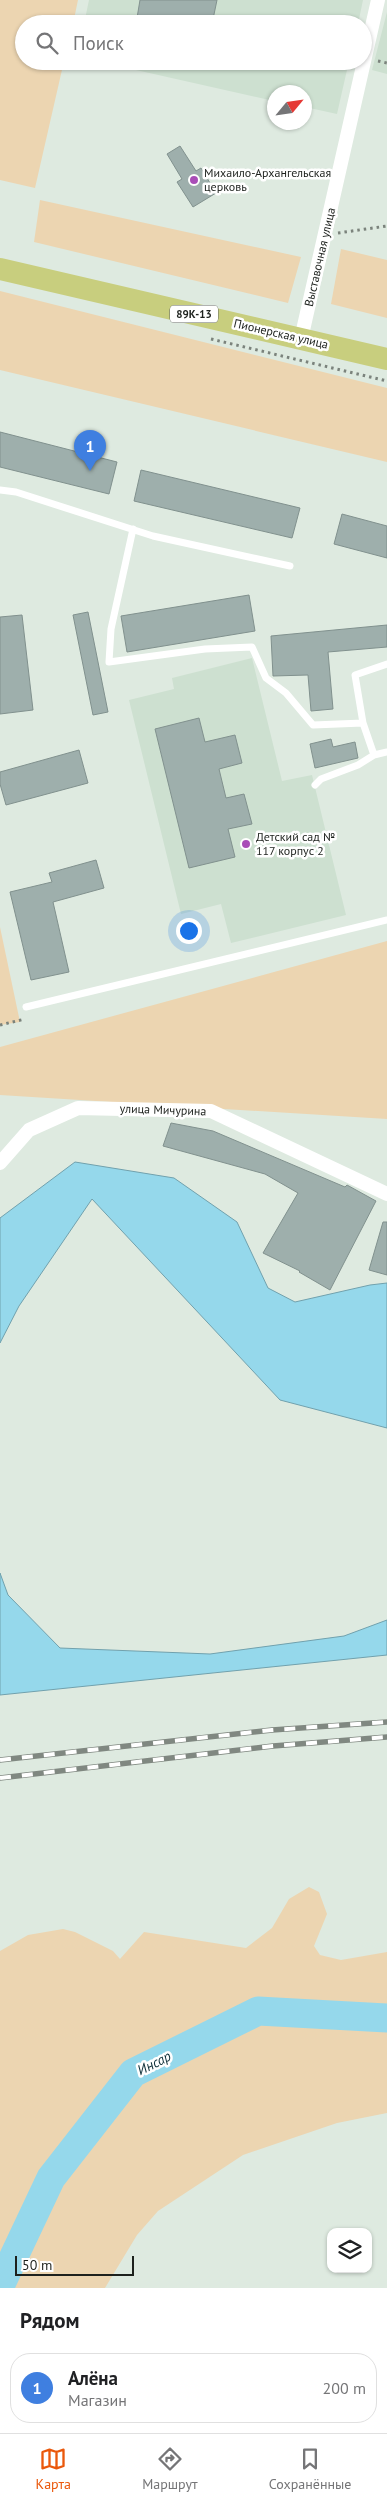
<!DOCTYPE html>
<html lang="ru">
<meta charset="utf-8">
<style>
body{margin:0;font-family:"PT Sans",sans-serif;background:#f2f2f2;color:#202124}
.controls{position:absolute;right:15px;bottom:15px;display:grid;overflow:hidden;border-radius:10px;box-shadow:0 1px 4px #0004}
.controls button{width:45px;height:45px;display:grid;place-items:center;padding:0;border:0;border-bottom:1px solid #e0e0e0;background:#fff;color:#202124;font:25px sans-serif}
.compass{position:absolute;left:267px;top:85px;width:45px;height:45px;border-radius:50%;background:#fff;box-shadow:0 1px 4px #0004;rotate:61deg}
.scale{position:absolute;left:15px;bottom:12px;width:119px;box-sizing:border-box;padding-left:5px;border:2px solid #1d211d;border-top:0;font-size:14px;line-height:18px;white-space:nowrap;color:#1d211d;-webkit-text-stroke:4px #fff;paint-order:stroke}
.you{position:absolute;left:188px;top:930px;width:18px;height:18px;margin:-12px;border:4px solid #fff;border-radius:50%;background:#1a73e8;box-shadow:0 0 0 8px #1a73e833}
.badge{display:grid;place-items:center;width:32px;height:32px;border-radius:50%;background:#ea580c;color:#fff;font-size:16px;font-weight:700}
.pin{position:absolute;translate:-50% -41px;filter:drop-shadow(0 1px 2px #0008)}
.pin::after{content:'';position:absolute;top:26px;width:18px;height:15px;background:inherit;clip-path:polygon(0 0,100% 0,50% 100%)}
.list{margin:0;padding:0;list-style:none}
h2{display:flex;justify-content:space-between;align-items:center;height:65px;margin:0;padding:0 20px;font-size:21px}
h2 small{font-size:16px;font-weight:400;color:#757577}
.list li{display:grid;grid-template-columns:32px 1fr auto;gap:15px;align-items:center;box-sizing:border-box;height:70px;margin:0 10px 10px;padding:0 10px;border:1px solid #e0e0e0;border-radius:20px}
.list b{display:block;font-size:19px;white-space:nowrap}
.list p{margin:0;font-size:16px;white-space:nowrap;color:#757577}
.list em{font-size:16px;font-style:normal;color:#757577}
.icon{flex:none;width:28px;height:28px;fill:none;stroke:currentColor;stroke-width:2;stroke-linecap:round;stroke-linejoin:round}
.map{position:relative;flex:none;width:387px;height:2288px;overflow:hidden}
.search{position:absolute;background:#fff;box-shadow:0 1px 4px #0004;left:15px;right:15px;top:15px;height:55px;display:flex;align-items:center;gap:12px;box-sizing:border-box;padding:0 18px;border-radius:28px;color:#757577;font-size:19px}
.sheet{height:145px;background:#fff}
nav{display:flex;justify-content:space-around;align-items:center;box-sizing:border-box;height:70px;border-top:1px solid #e0e0e0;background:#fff;font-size:14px;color:#757577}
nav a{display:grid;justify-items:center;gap:2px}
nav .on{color:#ea580c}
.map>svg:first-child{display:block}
.built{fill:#cde0d0}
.green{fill:#ecd5b1}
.water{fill:#95d8eb;stroke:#71a1ad}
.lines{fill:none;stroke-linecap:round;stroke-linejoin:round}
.river{stroke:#95d8eb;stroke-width:29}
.building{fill:#9eafac;stroke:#81918e}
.path{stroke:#7b837c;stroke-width:3;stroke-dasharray:2.5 4;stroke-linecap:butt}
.service{stroke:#fff;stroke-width:7}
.minor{stroke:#fff;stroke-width:14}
.primary{stroke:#c8ce7e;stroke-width:22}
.rail-casing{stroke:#808881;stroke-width:5.5}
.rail{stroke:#fff;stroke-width:4;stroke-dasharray:11;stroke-linecap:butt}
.poi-dot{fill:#a94db7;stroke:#fff;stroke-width:2}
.labels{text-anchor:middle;stroke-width:5;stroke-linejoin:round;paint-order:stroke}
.shield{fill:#fff;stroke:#616461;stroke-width:1}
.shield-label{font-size:11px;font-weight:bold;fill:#1d211d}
.poi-label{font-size:12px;fill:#1d211d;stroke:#fff;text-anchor:start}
.street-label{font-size:12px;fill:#1d211d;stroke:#fff}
.water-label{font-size:14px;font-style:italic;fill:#0e2f38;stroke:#fff}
</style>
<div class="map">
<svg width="387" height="2288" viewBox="0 0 387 2288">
<rect width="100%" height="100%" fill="#deeae0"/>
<path class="built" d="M89,0H363L358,24H84Z
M387,12V74L372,70Z
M96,61H349L337,114L305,107L304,92H274V101Z
M252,658L282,781L312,775L346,915L231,943L221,904L181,914L129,700L174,689L172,678Z"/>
<path class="green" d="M0,0H78L73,24H24V61H64L35,188L0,180Z
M40,200L301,257L288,303L34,242Z
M341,249L387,260V318L331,304Z
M0,291L387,388V462L0,370Z
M0,927L20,1022L0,1025Z
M387,941V1119L0,1095V1047Z
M309,1887L319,1892L327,1914L314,1946L320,1955L341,1960L387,1952V2113L337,2123L243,2155L158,2211L137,2235L105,2288H0V1951L28,1935L63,1929L75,1932L113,1951L120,1959L144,1932L246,1948L272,1928L289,1899Z"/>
<path class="water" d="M75,1162L174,1178L237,1222L268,1288L295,1302L370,1285L387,1283V1428L280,1400L92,1199L19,1306L0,1343V1218Z
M0,1573L8,1595L60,1648L210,1654L344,1636L387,1620V1655L0,1695Z"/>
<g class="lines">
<path class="river" d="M0,2286L51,2178L133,2073L258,2011L387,2018"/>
</g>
<path class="building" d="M140,0H217L212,24H163L137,18Z
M180,146L196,171L201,168L216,193L193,207L177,182L182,179L167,154Z
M0,432L117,462L109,494L0,467Z
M141,470L300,508L292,538L134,501Z
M342,514L387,526V558L334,544Z
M249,595L255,631L127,652L121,616Z
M88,612L108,712L93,715L73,615Z
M22,615L33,710L0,714V617Z
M387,625V647L328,652L333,709L311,711L308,675L273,676L271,636Z
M199,718L205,742L235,735L242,763L219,769L226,798L244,794L252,824L228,829L235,857L189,868L155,729Z
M331,739L333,747L355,742L358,758L315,768L310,744Z
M79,750L88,783L6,805L0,784V772Z
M96,860L104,888L53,902L69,972L31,980L10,892L52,882L49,873Z
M171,1123L213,1131L345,1187L347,1185L376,1201L330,1290L299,1272L300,1271L263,1253L298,1193L265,1174L163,1146Z
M383,1222H387V1275L369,1270Z"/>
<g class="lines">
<path class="path" d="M378,61L387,63
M338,233L387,226
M211,339L387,381
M0,1025L25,1019"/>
<path class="service" d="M0,490L16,492L153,536L290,566
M133,529L111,629L109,662L205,649L252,647L266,678L286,693L313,725L363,723L355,675L387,664
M363,723L374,755L387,752
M315,785L321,779L358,765L374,755
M26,1007L387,920"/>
<path class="minor" d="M301,339L378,0
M0,1163L29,1130L78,1108L211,1111L387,1194"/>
<path class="primary" d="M0,269L387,359"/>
<g class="rail-casing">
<path id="rail" d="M0,1760L272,1730L387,1722
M0,1778L273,1746L387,1737"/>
</g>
<use href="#rail" class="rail"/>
</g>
<g class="poi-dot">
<circle cx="194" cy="180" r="5"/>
<circle cx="246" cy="844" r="5"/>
</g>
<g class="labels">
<rect class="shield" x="170" y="305.5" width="48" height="17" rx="4"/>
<g class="shield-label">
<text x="194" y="318">89К-13</text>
</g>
<g class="poi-label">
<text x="204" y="177">Михаило-Архангельская<tspan x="204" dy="14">церковь</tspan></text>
<text x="256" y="841">Детский сад №<tspan x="256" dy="14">117 корпус 2</tspan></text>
</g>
<g class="street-label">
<text transform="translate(320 257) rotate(-77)" y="4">Выставочная улица</text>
<text transform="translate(281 334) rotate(13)" y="4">Пионерская улица</text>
<text transform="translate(163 1110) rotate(2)" y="4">улица Мичурина</text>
</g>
<g class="water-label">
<text transform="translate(154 2063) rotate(-27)" y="5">Инсар</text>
</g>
</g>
</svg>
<div class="controls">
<button><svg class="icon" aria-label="layers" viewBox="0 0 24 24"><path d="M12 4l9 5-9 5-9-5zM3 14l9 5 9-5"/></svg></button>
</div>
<svg class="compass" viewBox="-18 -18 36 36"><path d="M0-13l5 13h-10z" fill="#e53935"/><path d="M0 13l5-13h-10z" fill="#757577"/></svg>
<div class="scale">50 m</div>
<div class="you"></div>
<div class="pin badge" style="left:90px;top:471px;background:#3f7fe0">1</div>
<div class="search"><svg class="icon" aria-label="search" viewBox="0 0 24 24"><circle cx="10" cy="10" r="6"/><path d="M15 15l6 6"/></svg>Поиск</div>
</div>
<section class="sheet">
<h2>Рядом<small></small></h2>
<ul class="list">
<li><span class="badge" style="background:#3f7fe0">1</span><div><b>Алёна</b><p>Магазин</p></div><em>200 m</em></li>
</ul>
</section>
<nav>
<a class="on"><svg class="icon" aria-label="map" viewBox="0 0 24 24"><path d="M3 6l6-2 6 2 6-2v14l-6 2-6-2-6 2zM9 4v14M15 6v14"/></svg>Карта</a>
<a><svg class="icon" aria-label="directions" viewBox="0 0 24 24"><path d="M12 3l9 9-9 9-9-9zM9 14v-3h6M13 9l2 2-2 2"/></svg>Маршрут</a>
<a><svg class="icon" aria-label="saved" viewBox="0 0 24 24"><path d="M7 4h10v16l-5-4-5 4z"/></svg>Сохранённые</a>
</nav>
